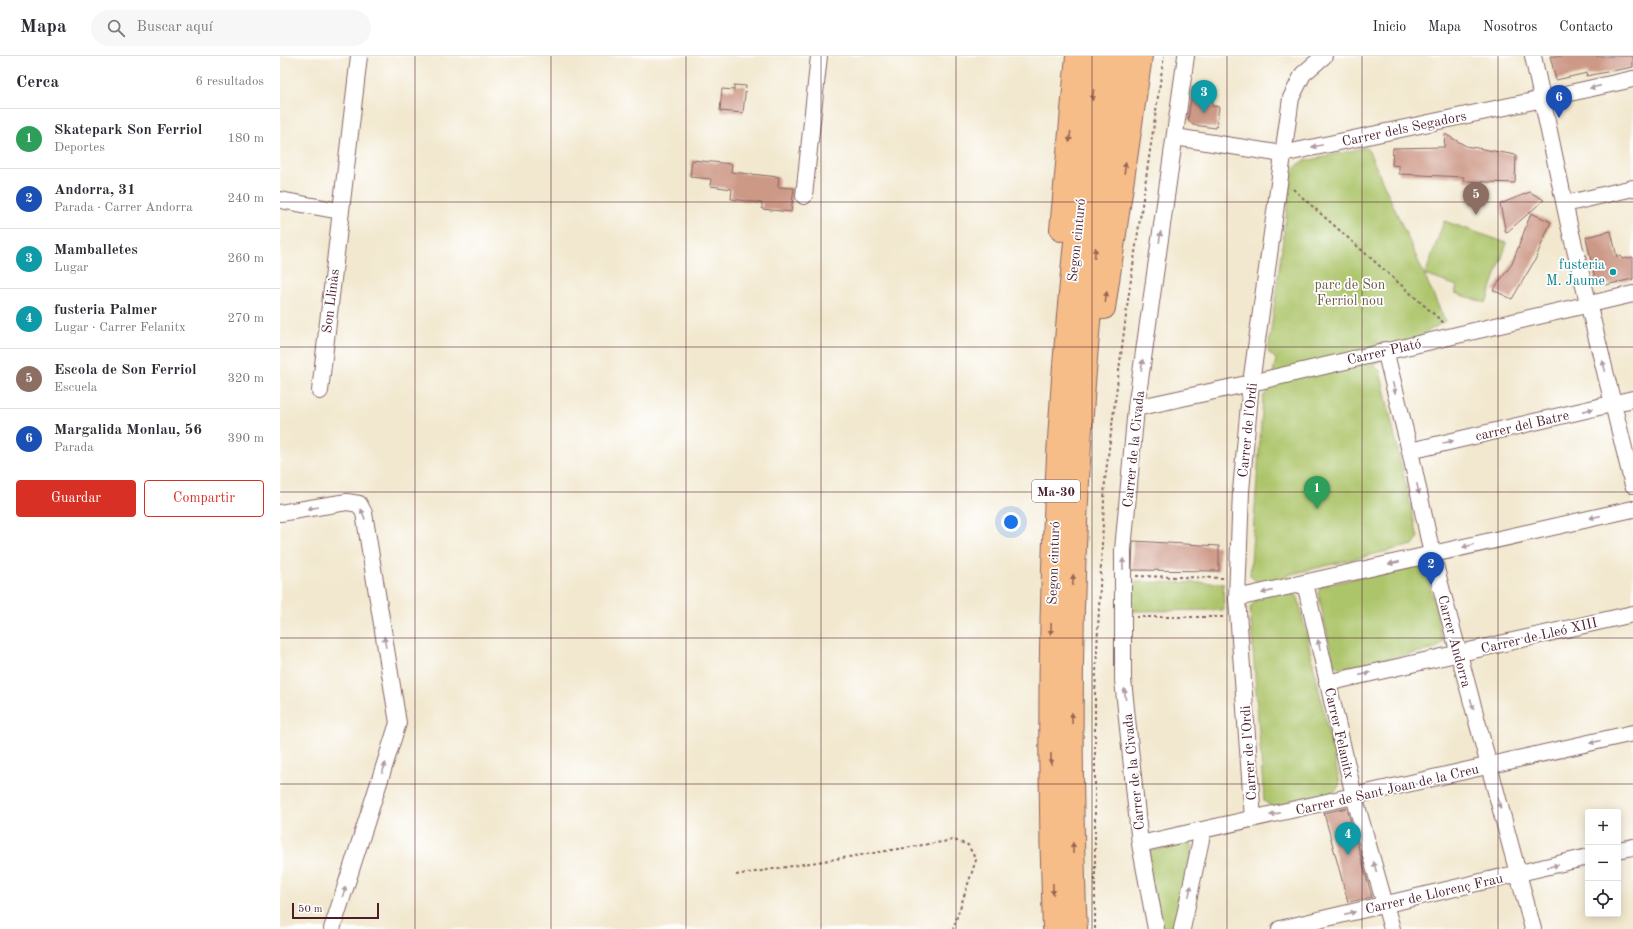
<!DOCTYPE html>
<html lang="es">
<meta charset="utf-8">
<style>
body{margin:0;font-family:"Old Standard TT",serif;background:#f7f7f7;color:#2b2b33}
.controls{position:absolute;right:12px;bottom:12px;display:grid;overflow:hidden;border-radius:4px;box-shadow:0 2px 10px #0003}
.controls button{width:36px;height:36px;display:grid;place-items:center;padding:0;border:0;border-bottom:1px solid #e1e1e2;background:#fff;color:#2b2b33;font:20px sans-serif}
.scale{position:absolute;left:12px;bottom:10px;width:87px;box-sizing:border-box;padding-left:4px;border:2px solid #4a1f2b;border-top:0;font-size:11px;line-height:14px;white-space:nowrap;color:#4a1f2b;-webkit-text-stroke:3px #fff;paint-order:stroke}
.you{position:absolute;left:731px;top:466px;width:14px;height:14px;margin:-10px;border:3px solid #fff;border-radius:50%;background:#1a73e8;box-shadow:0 0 0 6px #1a73e833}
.badge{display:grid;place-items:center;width:26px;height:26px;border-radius:50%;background:#d93025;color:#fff;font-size:13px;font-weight:700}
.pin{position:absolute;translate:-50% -33px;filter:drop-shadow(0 1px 2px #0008)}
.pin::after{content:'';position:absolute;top:21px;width:14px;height:12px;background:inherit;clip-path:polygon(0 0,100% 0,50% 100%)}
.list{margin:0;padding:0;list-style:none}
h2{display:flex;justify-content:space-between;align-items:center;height:52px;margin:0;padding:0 16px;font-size:17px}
h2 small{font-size:13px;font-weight:400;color:#7c7c81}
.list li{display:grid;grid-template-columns:26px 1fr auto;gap:12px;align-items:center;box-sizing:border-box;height:60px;padding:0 16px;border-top:1px solid #e1e1e2}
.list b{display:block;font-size:15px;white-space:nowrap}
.list p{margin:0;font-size:13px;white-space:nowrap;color:#7c7c81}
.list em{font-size:13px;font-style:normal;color:#7c7c81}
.actions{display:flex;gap:8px;padding:12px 16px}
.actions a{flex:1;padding:9px 0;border:1px solid #d93025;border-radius:4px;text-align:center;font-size:14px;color:#d93025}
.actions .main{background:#d93025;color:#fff}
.icon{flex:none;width:22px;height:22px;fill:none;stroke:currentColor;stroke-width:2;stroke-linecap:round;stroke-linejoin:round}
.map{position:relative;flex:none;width:1353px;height:873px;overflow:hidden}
header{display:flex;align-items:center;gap:24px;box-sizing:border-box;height:56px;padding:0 20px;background:#fff;border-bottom:1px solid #e1e1e2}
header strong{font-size:19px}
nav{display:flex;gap:22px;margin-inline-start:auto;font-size:14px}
.search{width:280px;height:36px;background:#f7f7f7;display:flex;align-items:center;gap:10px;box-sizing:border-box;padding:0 14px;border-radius:22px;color:#7c7c81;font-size:15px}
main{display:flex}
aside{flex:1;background:#fff}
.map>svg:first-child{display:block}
.green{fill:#adc56b;stroke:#7c724b}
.building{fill:#cd9987}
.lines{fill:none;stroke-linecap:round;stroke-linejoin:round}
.minor-casing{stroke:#856564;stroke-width:18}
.highway-casing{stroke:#856564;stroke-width:24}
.path{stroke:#856564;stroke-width:2;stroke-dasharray:3 3;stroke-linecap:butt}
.minor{stroke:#fff;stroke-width:16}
.highway{stroke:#f7bd88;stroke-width:22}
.oneway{fill:#ae9aa0}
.oneway2{fill:#986655}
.grid{fill:none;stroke:#4a1f2b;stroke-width:1;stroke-opacity:0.55}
.culture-dot{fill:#0f9aa8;stroke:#fff;stroke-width:1.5}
.labels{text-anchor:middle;stroke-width:3.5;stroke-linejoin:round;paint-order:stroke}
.shield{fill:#fff;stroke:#80626b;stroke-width:1}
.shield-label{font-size:13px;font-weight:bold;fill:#4a1f2b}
.street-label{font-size:14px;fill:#4a1f2b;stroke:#fff}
.culture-label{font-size:14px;fill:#0d838f;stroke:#fff;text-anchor:end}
.park-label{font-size:14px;fill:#6d5941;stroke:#fff}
</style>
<header>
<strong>Mapa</strong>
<div class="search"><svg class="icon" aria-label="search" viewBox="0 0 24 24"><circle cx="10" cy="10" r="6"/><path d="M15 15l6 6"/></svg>Buscar aquí</div>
<nav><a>Inicio</a><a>Mapa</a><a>Nosotros</a><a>Contacto</a></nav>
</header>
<main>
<aside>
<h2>Cerca<small>6 resultados</small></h2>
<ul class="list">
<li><span class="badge" style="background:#2e9e5b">1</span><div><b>Skatepark Son Ferriol</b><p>Deportes</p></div><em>180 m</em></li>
<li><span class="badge" style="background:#1a4fb4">2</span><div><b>Andorra, 31</b><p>Parada · Carrer Andorra</p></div><em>240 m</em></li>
<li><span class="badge" style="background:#0f9aa8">3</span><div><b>Mamballetes</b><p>Lugar</p></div><em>260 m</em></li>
<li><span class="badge" style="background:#0f9aa8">4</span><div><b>fusteria Palmer</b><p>Lugar · Carrer Felanitx</p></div><em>270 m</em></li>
<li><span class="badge" style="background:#8d6e63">5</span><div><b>Escola de Son Ferriol</b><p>Escuela</p></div><em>320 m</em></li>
<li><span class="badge" style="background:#1a4fb4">6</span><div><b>Margalida Monlau, 56</b><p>Parada</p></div><em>390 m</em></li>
</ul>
<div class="actions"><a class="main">Guardar</a><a>Compartir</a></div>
</aside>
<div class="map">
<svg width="1353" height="873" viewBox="0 0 1353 873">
<rect width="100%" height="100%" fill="#fff"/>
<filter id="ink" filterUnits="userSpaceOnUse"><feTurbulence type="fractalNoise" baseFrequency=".025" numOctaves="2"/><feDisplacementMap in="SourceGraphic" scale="8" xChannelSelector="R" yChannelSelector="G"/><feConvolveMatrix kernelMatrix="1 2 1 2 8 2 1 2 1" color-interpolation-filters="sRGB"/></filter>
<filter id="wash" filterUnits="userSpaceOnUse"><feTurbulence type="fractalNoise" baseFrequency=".012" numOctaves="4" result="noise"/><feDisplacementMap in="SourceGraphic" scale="16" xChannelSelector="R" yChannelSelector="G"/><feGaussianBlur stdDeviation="0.9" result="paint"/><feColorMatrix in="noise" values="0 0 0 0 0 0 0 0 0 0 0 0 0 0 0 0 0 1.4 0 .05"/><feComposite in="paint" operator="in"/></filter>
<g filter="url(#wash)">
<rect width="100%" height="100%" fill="#f2e8cf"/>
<path class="green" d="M1087,91L1165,265L1093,309L1100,315L1138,482L1133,489L1007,519L1009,536L1018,541L1060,727L1056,735L992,751L984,745L970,552L977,543L976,525L970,520L983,341L990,332L996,303L988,296L1012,115L1021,106Z
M1164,165L1227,187L1206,247L1175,237L1177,230L1145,219Z
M1140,508L1146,512L1163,586L1156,593L1062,612L1054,609L1038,537L1041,530Z
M850,526L943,527L944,554L851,555Z
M909,787L913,790L896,865L892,870L884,872L879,866L868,802L870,795Z"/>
<g id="blocks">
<path class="building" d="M1270,0H1353V11L1306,20L1307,17L1276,24Z
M454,29L466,30L463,57L440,55L442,33L454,34Z
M913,31L934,35L932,50L939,51L936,72L913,69L908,63Z
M1165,78L1186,90L1236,99L1235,127L1184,125V121L1119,118V110L1112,109L1113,92L1164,91Z
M412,104L452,108L451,116L499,121L498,131L514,132L511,156L482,153V147L451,143L452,133L430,130L431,123L410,121Z
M1250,136L1264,144L1226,177L1220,148Z
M1251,157L1271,166L1255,204L1232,243L1213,234L1232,208Z
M1331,175L1337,201L1341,200L1342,203L1353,201V223L1325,229L1315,223L1306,181Z
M853,485L939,490V515L852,514Z
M1067,752L1092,841L1068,846L1044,757Z"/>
</g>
</g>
<g filter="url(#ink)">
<use href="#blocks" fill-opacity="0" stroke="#856564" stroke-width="1"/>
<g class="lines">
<g class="minor-casing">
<path id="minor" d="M1253,0L1289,169L1353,429
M895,81L1002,98L1263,43L1353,23
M524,140L539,0
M0,144L60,155
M1285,148L1353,132
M1105,294L1130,395L1152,498L1253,873
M40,335L79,0
M856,352L971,327L1353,238
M1130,395L1353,343
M0,457L67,446L79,448L84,457L118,667L52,873
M1025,527L1074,740L1112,873
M957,542L1353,453
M1047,627L1353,558
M973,763L957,542L961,435L971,327L1011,42L1023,18L1044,0
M860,788L1353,677
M1338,794L1353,791
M876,873L860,788L843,624V494L856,352L906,0
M902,873L923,774
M1000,873L1308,801"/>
</g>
<g class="highway-casing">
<path id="highway" d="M781,174L797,0
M824,252L861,0
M774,873C763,581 776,289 818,0
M796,873C793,823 793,773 792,723C789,482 805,239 840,0"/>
</g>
<path class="path" d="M1013,133L1165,268
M856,520L944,522
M856,561H946
M456,819L674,784L688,789L696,804L673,873
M815,873V638L825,424L848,244L884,0"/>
<use href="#minor" class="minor"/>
<use href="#highway" class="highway"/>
</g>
<defs><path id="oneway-solid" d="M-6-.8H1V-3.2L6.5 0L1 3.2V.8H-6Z"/></defs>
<g class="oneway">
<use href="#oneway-solid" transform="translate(1315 31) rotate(167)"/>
<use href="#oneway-solid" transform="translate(1037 90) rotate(168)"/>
<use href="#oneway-solid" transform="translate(880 181) rotate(-82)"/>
<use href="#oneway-solid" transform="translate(862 309) rotate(-82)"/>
<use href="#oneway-solid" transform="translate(1324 310) rotate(-104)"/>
<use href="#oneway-solid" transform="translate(1114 332) rotate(76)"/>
<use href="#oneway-solid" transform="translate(1308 354) rotate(-13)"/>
<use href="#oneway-solid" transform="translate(1168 386) rotate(-13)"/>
<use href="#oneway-solid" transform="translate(1138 433) rotate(78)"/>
<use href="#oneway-solid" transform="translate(33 452) rotate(171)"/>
<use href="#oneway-solid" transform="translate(83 458) rotate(-111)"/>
<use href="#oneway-solid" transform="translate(1315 461) rotate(167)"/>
<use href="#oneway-solid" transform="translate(1188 490) rotate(167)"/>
<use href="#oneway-solid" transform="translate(1114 507) rotate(167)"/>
<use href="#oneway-solid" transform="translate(843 508) rotate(-90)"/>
<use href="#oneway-solid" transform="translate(987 536) rotate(167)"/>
<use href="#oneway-solid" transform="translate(105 586) rotate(-99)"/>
<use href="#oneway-solid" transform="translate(1039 589) rotate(-103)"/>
<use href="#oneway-solid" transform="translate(1085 618) rotate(-13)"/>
<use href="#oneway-solid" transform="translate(845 638) rotate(-96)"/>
<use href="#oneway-solid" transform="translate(1192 648) rotate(74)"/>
<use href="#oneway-solid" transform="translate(1315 686) rotate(167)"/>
<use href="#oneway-solid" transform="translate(104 712) rotate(-72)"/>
<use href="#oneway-solid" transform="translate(1219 747) rotate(75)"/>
<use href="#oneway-solid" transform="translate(995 758) rotate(167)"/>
<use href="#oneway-solid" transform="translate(1273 810) rotate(-13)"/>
<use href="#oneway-solid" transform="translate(1095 811) rotate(-106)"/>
<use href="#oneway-solid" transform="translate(910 835) rotate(-78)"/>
<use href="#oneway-solid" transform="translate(64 836) rotate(-72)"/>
<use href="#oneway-solid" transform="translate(1070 857) rotate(-13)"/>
</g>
<g class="oneway2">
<use href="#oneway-solid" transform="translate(813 39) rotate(97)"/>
<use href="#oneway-solid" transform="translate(790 81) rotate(96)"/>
<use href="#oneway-solid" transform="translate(845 112) rotate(-82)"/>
<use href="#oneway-solid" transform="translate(815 197) rotate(-84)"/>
<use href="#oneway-solid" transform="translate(826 241) rotate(-82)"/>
<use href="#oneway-solid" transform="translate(793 524) rotate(-88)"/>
<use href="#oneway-solid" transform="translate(771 573) rotate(92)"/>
<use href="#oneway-solid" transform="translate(792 662) rotate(-91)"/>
<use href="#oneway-solid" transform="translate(771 703) rotate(89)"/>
<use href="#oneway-solid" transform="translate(793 792) rotate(-91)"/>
<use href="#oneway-solid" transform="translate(773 833) rotate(89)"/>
</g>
</g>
<path class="grid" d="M135,0V873M271,0V873M406,0V873M541,0V873M676,0V873M812,0V873M947,0V873M1082,0V873M1218,0V873M0,146H1353M0,291H1353M0,436H1353M0,582H1353M0,728H1353"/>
<circle class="culture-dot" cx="1333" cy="216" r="4"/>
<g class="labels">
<rect class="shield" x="752" y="424" width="48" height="22" rx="3"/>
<g class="shield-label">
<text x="776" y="440">Ma-30</text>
</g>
<g class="street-label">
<text transform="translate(1124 72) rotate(-12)" y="5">Carrer dels Segadors</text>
<text transform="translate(796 184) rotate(-84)" y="5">Segon cinturó</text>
<text transform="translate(50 245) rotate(-83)" y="5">Son Llinàs</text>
<text transform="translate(1104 295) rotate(-13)" y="5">Carrer Plató</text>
<text transform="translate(1242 369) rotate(-13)" y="5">carrer del Batre</text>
<text transform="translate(967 374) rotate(-84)" y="5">Carrer de l'Ordi</text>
<text transform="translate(853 393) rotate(-84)" y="5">Carrer de la Civada</text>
<text transform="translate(773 507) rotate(-88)" y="5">Segon cinturó</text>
<text transform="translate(1259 579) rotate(-13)" y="5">Carrer de Lleó XIII</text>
<text transform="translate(1175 585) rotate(75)" y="5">Carrer Andorra</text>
<text transform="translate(1060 677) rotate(77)" y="5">Carrer Felanitx</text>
<text transform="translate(968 697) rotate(-94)" y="5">Carrer de l'Ordi</text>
<text transform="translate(853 716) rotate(-96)" y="5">Carrer de la Civada</text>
<text transform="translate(1107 733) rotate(-13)" y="5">Carrer de Sant Joan de la Creu</text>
<text transform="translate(1154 837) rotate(-13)" y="5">Carrer de Llorenç Frau</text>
</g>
<g class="culture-label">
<text x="1325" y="213">fusteria<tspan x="1325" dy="16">M. Jaume</tspan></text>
</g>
<g class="park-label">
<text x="1070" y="233">parc de Son<tspan x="1070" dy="16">Ferriol nou</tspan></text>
</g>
</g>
</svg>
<div class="controls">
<button>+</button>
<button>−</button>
<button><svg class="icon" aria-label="locate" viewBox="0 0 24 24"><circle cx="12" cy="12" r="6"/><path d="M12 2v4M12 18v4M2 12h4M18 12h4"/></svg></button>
</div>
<div class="scale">50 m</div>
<div class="you"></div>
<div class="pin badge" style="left:1037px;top:453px;background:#2e9e5b">1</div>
<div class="pin badge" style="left:1151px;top:529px;background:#1a4fb4">2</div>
<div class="pin badge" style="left:924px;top:57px;background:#0f9aa8">3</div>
<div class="pin badge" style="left:1068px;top:799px;background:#0f9aa8">4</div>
<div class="pin badge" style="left:1196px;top:159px;background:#8d6e63">5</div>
<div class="pin badge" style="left:1279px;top:62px;background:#1a4fb4">6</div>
</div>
</main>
